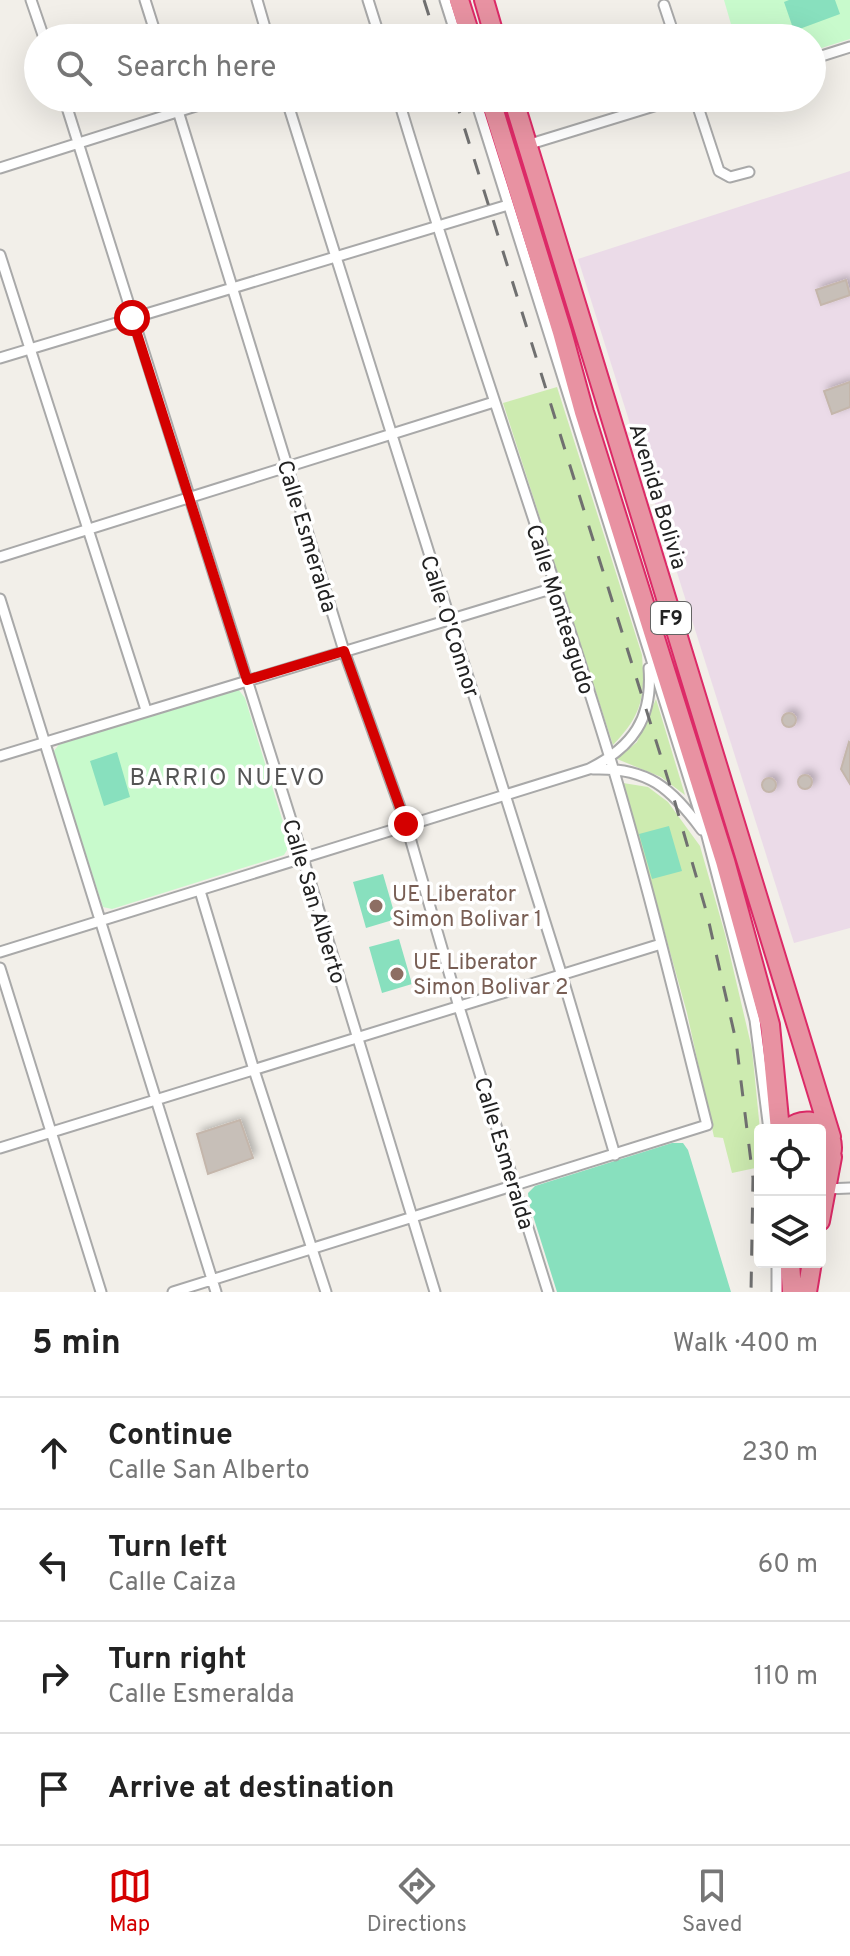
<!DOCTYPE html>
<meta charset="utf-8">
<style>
body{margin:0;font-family:Overpass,sans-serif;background:#f2f2f2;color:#222}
.controls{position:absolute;right:24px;bottom:24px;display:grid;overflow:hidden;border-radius:8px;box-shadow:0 8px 32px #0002}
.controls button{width:72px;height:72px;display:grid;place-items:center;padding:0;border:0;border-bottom:2px solid #e0e0e0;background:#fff;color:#222;font:40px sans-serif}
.stop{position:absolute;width:24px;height:24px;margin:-18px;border:6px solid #d40000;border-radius:50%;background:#fff}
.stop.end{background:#d40000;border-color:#fff;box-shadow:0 2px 8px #0008}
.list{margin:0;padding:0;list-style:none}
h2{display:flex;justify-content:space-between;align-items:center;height:104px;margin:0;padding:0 32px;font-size:34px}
h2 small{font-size:26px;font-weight:400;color:#767676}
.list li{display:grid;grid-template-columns:52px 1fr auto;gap:24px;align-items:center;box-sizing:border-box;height:112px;padding:0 32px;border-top:2px solid #e0e0e0}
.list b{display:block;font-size:30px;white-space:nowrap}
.list p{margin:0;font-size:26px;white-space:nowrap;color:#767676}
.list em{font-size:26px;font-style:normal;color:#767676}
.icon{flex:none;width:44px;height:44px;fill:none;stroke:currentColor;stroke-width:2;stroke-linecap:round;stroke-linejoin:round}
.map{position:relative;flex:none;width:850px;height:1292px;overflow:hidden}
.search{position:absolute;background:#fff;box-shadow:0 8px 32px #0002;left:24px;right:24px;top:24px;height:88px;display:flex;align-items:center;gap:20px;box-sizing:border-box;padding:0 28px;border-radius:44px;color:#767676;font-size:30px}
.sheet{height:552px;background:#fff}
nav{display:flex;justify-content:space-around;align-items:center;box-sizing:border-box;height:112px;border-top:2px solid #e0e0e0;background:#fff;font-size:22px;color:#767676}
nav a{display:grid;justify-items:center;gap:4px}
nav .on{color:#d40000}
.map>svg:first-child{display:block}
.industrial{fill:#ebdbe8}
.grass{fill:#cdebb0}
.park{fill:#c8facc}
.pitch{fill:#88e0be}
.building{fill:#c7bfb8;stroke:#c4b6ab;stroke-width:2;filter:url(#shadow)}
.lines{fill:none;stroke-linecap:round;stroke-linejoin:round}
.street-casing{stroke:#a9a9a9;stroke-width:13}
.highway-casing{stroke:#dc2a67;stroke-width:22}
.street{stroke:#fff;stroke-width:9}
.highway{stroke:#e892a2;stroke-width:18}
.rail{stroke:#707070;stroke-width:3;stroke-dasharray:16 16;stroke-linecap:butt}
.route{stroke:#d40000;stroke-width:10}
.education-dot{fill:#8d6e63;stroke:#fff;stroke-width:3}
.labels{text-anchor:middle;stroke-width:7;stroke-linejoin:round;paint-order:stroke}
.shield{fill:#fff;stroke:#646464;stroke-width:2}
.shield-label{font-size:20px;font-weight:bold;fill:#222}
.street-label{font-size:22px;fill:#222;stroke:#fff}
.education-label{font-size:22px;fill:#785e54;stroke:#fff;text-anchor:start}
.neighbourhood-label{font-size:24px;letter-spacing:2px;fill:#555;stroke:#fff}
</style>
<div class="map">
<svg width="850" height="1292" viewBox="0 0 850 1292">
<defs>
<filter id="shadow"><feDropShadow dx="4" dy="-4" stdDeviation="4" flood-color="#0004"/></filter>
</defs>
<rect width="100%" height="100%" fill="#f2efe9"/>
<path class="industrial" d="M850,171V928L794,943L578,259Z"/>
<path class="grass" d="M557,387L642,655C645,696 643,714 613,745L503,403Z
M656,699L685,795L661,777L617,759L637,742Z
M623,783L648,787L668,802L700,846L725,934L752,1049L760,1130V1167L732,1173L723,1138L714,1137L687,1013Z"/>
<path class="park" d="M724,0H850V39L812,51V38H735Z
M230,689H238L245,698L290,845L284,855L112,909L103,907L53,752L61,742Z"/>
<path class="pitch" d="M789,0H835L840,14L794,31L784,2Z
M117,752L130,797L104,806L90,761Z
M669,826L682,871L652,879L639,834Z
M383,874L396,919L366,928L353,882Z
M399,939L412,984L382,993L369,947Z
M672,1143H683L688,1150L731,1292H557L529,1203L528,1193L535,1186Z"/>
<path class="building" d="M846,280L850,295L821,305L816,290Z
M850,382V407L832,414L824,391Z
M782 720a7 7 0 1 1 14 0a7 7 0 1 1-14 0Z
M849,742L850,743V784L841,769Z
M798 782a7 7 0 1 1 14 0a7 7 0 1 1-14 0Z
M762 785a7 7 0 1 1 14 0a7 7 0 1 1-14 0Z
M240,1120L253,1158L208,1174L197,1134Z"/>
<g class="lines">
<g class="street-casing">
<path id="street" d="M31,0L44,38
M145,0L157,38
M257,0L268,38
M368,0L380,38
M445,0L457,38
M664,5L675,38
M416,38L467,25
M812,59L850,47
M64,98L303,858L435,1292
M174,98L344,651L406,824L459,1007L548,1292
M286,98L562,976L615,1155
M475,98L707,836L755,1020L769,1130
M695,98L719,171L730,177L749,172
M527,145L680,98
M0,168L221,98
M0,255L146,710
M0,358L508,205
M0,557L494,402
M0,599L216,1292
M0,756L554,588
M593,769C648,767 671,788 702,830
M200,891L254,1070L326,1292
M0,952L589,769C633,747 653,718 649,668
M0,968L101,1292
M0,1148L661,944
M826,1189L850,1188
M173,1292L707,1125C677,1006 648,886 613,768C545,543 465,323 398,98
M777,1292V1262"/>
</g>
<g class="highway-casing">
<path id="highway" d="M459,0L471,38
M484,0L495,38
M490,98L562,332L584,412L725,861L770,1025L780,1130
M513,98L831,1137
M786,1130C818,1103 850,1146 820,1171
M820,1221L832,1157
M790,1262L792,1292
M807,1292L812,1262"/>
</g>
<use href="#street" class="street"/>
<use href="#highway" class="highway"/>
<path class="rail" d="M424,0L436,38
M455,98L672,792L707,914L736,1041L753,1178L751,1292"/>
</g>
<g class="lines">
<path class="route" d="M132,318L247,680L344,651L406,824"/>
</g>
<g class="education-dot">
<circle cx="376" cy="906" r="8"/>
<circle cx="397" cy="974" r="8"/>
</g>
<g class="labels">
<rect class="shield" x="651" y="602" width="40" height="32" rx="6"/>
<g class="shield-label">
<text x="671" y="625">F9</text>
</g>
<g class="street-label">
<text transform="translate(659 496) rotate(73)" y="8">Avenida Bolivia</text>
<text transform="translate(308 536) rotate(73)" y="8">Calle Esmeralda</text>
<text transform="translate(561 609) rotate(72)" y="8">Calle Monteagudo</text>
<text transform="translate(451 626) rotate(72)" y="8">Calle O'Connor</text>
<text transform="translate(315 901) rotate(73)" y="8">Calle San Alberto</text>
<text transform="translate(505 1153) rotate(73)" y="8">Calle Esmeralda</text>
</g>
<g class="education-label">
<text x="392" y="901">UE Liberator<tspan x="392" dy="25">Simon Bolivar 1</tspan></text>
<text x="413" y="969">UE Liberator<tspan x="413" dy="25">Simon Bolivar 2</tspan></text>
</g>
<g class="neighbourhood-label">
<text x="228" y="785">BARRIO NUEVO</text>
</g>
</g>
</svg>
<div class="controls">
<button><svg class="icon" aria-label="locate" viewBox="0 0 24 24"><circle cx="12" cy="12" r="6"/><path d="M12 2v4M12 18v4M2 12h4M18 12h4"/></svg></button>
<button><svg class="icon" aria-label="layers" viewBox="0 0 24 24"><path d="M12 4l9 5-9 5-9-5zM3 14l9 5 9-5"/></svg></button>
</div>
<div class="stop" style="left:132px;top:318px"></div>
<div class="stop end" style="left:406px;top:824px"></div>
<div class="search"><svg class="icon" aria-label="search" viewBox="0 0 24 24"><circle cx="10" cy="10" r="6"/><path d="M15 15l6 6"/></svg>Search here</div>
</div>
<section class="sheet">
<h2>5 min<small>Walk · 400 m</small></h2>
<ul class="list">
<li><svg class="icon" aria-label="ahead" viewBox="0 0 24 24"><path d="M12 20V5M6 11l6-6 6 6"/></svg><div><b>Continue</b><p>Calle San Alberto</p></div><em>230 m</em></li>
<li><svg class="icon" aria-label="left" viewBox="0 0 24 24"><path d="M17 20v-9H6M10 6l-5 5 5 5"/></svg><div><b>Turn left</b><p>Calle Caiza</p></div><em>60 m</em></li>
<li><svg class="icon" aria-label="right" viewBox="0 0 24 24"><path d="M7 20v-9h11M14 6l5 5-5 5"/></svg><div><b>Turn right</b><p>Calle Esmeralda</p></div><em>110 m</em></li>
<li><svg class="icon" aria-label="arrive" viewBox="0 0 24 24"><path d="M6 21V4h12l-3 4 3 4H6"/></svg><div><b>Arrive at destination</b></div></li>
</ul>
</section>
<nav>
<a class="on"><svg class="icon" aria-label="map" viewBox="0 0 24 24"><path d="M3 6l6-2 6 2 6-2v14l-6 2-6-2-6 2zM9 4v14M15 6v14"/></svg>Map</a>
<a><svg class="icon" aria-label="directions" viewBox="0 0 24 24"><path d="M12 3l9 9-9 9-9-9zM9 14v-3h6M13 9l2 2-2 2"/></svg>Directions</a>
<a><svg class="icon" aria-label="saved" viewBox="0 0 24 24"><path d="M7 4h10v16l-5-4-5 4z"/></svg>Saved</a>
</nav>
